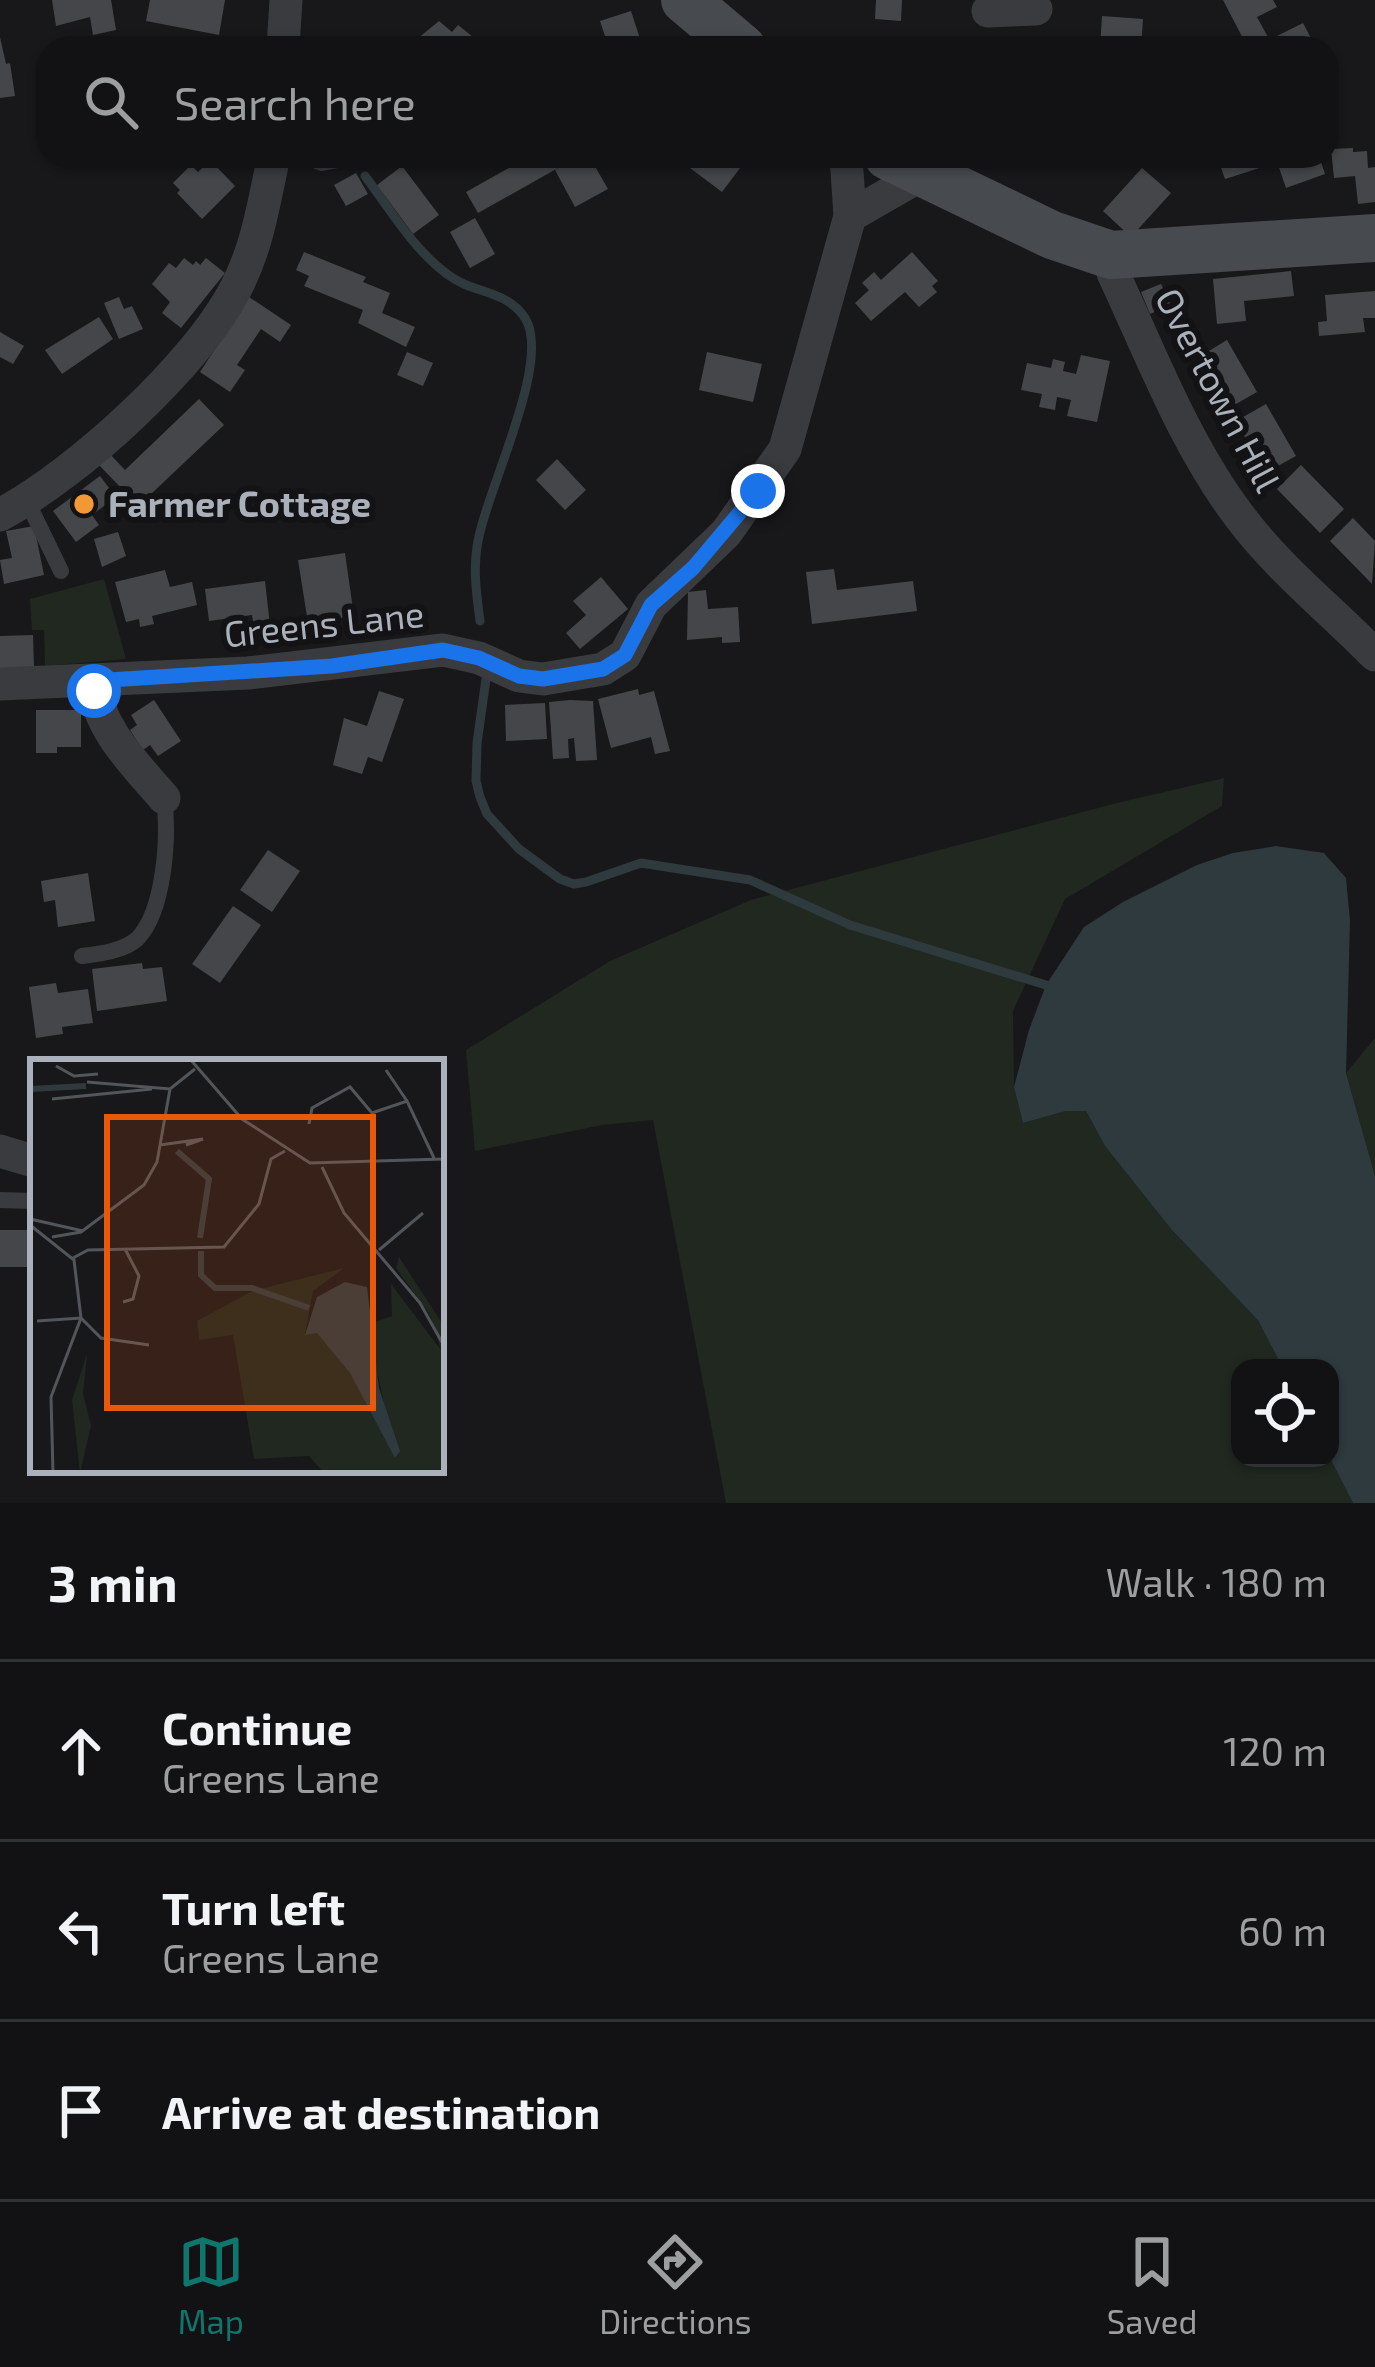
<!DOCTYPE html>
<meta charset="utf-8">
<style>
body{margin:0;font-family:"Exo 2",sans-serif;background:#1f2022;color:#f1f3f6}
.controls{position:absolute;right:36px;bottom:36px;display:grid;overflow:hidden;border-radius:24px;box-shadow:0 3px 9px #0004}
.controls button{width:108px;height:108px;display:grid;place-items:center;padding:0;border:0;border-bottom:3px solid #313234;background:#121214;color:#f1f3f6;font:60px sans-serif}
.stop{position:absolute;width:36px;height:36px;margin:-27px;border:9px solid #1a73e8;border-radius:50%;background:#fff}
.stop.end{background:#1a73e8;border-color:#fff;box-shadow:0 3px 12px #0008}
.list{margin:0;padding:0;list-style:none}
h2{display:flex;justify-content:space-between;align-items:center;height:156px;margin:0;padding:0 48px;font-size:51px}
h2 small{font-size:39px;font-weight:400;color:#9c9ea0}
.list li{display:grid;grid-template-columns:78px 1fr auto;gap:36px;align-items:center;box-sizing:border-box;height:180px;padding:0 48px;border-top:3px solid #313234}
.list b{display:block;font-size:45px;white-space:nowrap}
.list p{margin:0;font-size:39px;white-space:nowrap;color:#9c9ea0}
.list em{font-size:39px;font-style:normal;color:#9c9ea0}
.icon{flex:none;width:66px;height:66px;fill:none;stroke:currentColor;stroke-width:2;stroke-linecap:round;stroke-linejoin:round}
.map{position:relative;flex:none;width:1375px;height:1503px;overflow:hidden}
.search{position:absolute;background:#121214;box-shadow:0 3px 9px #0004;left:36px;right:36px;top:36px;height:132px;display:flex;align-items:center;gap:30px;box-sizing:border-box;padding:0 42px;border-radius:36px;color:#9c9ea0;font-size:45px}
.sheet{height:696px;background:#121214}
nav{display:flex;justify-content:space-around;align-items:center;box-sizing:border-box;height:168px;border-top:3px solid #313234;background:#121214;font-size:33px;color:#9c9ea0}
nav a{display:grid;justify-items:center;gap:6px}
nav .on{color:#0f766e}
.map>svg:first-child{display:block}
.green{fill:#202820}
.water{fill:#2e3a3e}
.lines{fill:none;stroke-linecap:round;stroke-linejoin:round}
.stream{stroke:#2e3a3e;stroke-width:9}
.building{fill:#44464a}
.lane{stroke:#393b3f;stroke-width:16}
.street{stroke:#393b3f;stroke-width:33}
.secondary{stroke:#474a4f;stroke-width:48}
.route{stroke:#1a73e8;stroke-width:15}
.poi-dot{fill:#f39837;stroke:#131315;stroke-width:4.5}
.labels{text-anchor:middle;stroke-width:12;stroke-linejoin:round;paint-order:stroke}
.street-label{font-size:36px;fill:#aab1ba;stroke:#131315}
.poi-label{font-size:36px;font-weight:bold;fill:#aab1ba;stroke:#131315;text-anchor:start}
.inset-river{fill:none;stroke:#2e3a3e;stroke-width:6}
.inset-road{fill:none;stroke:#52555a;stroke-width:3}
.view{fill:#e8590c;fill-opacity:0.15;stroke:#e8590c;stroke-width:6}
.inset-edge{fill:none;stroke:#aab1ba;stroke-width:6}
</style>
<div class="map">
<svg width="1375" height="1503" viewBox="0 0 1375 1503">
<rect width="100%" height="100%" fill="#18181a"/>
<path class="green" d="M104,579L126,659L45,666L44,630H32L30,599Z
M1224,778L1222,806L1065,899L1013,1011L1014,1087L1023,1123L1066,1111H1086L1105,1146L1171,1229L1259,1320L1283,1368H1240V1458H1330L1353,1503H726L653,1120L602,1125L475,1151L466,1050L610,961L751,900L1113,804Z
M1375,1038V1176L1346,1073Z"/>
<path class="water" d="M1276,846L1324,853L1346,878L1350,921L1346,1073L1375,1176V1503H1353L1330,1458V1368H1283L1258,1320L1171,1229L1105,1146L1086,1111H1066L1023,1123L1014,1087L1029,1030L1046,985L1084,927L1123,902L1197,865L1233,853Z"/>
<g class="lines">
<path class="stream" d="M365,176C390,209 413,249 447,274C472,294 506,289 525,318C553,362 484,494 477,547C473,572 477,597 480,621
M486,679L477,743L476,781L480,797L487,814L519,849L560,879L574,884L586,882L641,863L750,880L850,925L1046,985"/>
</g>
<path class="building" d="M52,0H111L116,30L93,35L90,17L56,26Z
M150,0H225L219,35L146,21Z
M876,0H902L901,21L875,19Z
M1223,0H1273L1277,7L1257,17L1269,39L1248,48Z
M631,11L643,48H609L600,21Z
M1102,16L1143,19L1141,48H1100Z
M439,21L452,32L458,25L487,48H448L443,44L439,48H406Z
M1303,23L1313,42L1301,48H1276L1271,39Z
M0,37L6,64L10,63L15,96L0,98Z
M1353,148V152L1367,151L1368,168L1375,167V202L1358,204L1355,176L1334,178L1331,149Z
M530,156H551L558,168L478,213L466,192Z
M580,156H589L608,189L575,207L555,170Z
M687,156H749L722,192L682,162Z
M1217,156H1266L1269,165L1225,179Z
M1275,156H1319L1325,174L1286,188Z
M210,160L235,186L202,219L177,193L180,190L173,183L191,165L198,172Z
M402,166L439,215L413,234L377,185Z
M1142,168L1171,193L1131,237L1103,211Z
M356,173L368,194L346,206L334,185Z
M475,218L495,254L470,268L450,232Z
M304,252L366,277L363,282L390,293L382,313L415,327L406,347L358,323L363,310L304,286L309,276L296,270Z
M912,252L938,281L932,286L937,292L919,307L905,292L871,321L855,303L869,290L862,283L874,272L881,280Z
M184,258L193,265L196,261L200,265L206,258L225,273L181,328L162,313L170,302L152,284L169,263L176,268Z
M1291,271L1294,296L1244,301L1246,321L1217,324L1213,279Z
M1161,284L1171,305L1150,314L1141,292Z
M1375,291V318H1363L1365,332L1319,336L1318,322L1327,321L1325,295Z
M119,297L124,309L132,306L143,329L119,339L104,303Z
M249,297L291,325L280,342L261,329L237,365L245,370L230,392L200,372Z
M99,317L113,339L62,374L45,350Z
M0,332L24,346L13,364L0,357Z
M1227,340L1257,392L1229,408L1199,357Z
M407,352L433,363L423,386L397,375Z
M707,352L762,364L753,402L699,390Z
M1081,355L1110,361L1097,422L1067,416L1071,400L1057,397L1055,410L1039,407L1042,394L1021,390L1027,363L1051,368L1053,359L1065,362L1063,371L1076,374Z
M199,399L224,425L149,496L160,508L150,518L99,465L110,454L125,470Z
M1266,404L1296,456L1265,473L1236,421Z
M557,459L586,490L565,510L536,480Z
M1301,465L1344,509L1320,533L1277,489Z
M100,476L116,497L92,515L99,525L76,542L53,511Z
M1353,518L1375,541L1372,584L1330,541Z
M34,526L44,575L4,584L0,560L12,558L6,531Z
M118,532L126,556L102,567L94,539Z
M345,553L354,616L308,623L298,560Z
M834,569L837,590L913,581L917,611L812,624L806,572Z
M165,570L170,587L192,582L197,605L152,616L154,624L140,627L139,619L126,622L115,582Z
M601,577L628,609L580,649L566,633L586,615L573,601Z
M265,581L270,625L254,627L252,615L209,621L205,589Z
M706,590L708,609L738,607L740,642L722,643V637L687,640L688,592Z
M33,635L34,668L0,669V636Z
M638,689L639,695L654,691L670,751L655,754L651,737L611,748L598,699Z
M379,691L404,699L382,762L368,757L362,774L333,765L344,718L367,726Z
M154,700L181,741L158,756L150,745L143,750L130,730L137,725L131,715Z
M570,700L593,701L597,760L576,761L574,738L568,739L569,758L553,759L549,702Z
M545,703L547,739L506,741L505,705Z
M36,710H81V747H57V753H36Z
M268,850L300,871L272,912L240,890Z
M88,873L95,921L58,927L55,900L44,902L41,881Z
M233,906L261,925L220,983L192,964Z
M142,963L143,969L162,967L167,1001L97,1011L92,969Z
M56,983L58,993L88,989L93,1023L62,1027L63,1034L36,1038L29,987Z
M0,1230H33V1267H0Z"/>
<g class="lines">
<path class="lane" d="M303,156L322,163L360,156
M27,501L61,571
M82,956C99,954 124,951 137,939C165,911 169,835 164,798
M0,1200L33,1201"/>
<path class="street" d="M988,11L1036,9
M283,48L286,0
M846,156L850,216
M1111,255L1113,273C1151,354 1185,445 1240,517C1279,569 1330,609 1375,655
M0,515C78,473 195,367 236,288C258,246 264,201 274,156
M93,681C98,729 134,763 164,798
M0,684L248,673L443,650L479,658L519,676L543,679L603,669L625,655L651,605L726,533L785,449L850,216L923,174
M0,1151L33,1161"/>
<path class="secondary" d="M685,0L742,48
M888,156L1052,235L1111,255L1375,238"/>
</g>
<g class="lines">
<path class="route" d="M94,691L93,681L332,666L443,650L479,658L519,676L543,679L603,669L625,655L651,605L693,568L758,491"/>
</g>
<circle class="poi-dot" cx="84" cy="504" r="12"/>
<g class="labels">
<g class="street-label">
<text transform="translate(1218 390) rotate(62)" y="13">Overtown Hill</text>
<text transform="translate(324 624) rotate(-6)" y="13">Greens Lane</text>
</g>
<g class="poi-label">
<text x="108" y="517">Farmer Cottage</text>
</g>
</g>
<g transform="translate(30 1059)">
<rect width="414" height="414" fill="#18181a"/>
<path d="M369,198L414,267V414H294L279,397L224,400L203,276L169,281L167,262L222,232L314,209L283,232L275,275L287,273L320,314L366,399L337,266L362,257L361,225L411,291L400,256L366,209ZM57,295L53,335L61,367L50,414L42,341Z" fill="#202820"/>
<path d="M315,223L337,228L349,329L370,392L365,399L320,314L287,274L275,276L287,238Z" fill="#2e3a3e"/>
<path class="inset-river" d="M0,30L56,27M147,92L179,120L170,179M171,192V216L185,229H222L279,249"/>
<path class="inset-road" d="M160,0L212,60L280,104L414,100M26,7L44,17L68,15M356,11L377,42M57,23L140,30L165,10M22,40L122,30M279,65L282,49L320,28L342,54L377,42L404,99M130,86L173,80L156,86M292,108L314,154L390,244L414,287M0,160L53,172M0,166L44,201L51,259L21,338L23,414M22,178L51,173L114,126L127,103L140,30M349,191L393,154M43,199L58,191L194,188L229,145L241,100L255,92M93,243L103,240L109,217L95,190M7,262L51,259L71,279L119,286"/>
<path class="view" d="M77,58H343V349H77Z"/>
<rect width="414" height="414" class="inset-edge"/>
</g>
</svg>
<div class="controls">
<button><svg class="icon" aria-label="locate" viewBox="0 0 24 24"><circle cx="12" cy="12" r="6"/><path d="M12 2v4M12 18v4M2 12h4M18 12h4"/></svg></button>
</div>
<div class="stop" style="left:94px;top:691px"></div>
<div class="stop end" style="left:758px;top:491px"></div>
<div class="search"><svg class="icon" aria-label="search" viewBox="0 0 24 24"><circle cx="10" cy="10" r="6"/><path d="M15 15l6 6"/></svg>Search here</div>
</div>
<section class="sheet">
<h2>3 min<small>Walk · 180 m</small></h2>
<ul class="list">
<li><svg class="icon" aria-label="ahead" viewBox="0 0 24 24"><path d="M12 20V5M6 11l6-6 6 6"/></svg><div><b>Continue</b><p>Greens Lane</p></div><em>120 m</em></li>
<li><svg class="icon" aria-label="left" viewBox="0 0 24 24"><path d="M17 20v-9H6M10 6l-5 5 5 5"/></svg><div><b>Turn left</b><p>Greens Lane</p></div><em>60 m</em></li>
<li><svg class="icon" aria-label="arrive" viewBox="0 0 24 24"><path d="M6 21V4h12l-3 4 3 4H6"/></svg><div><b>Arrive at destination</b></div></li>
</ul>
</section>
<nav>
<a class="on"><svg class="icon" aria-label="map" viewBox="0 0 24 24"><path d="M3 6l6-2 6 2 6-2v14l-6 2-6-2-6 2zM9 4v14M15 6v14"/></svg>Map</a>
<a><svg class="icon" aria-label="directions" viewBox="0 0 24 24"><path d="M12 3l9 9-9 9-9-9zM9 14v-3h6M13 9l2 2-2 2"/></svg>Directions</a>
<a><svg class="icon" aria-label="saved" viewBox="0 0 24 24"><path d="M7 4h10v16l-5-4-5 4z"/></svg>Saved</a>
</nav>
